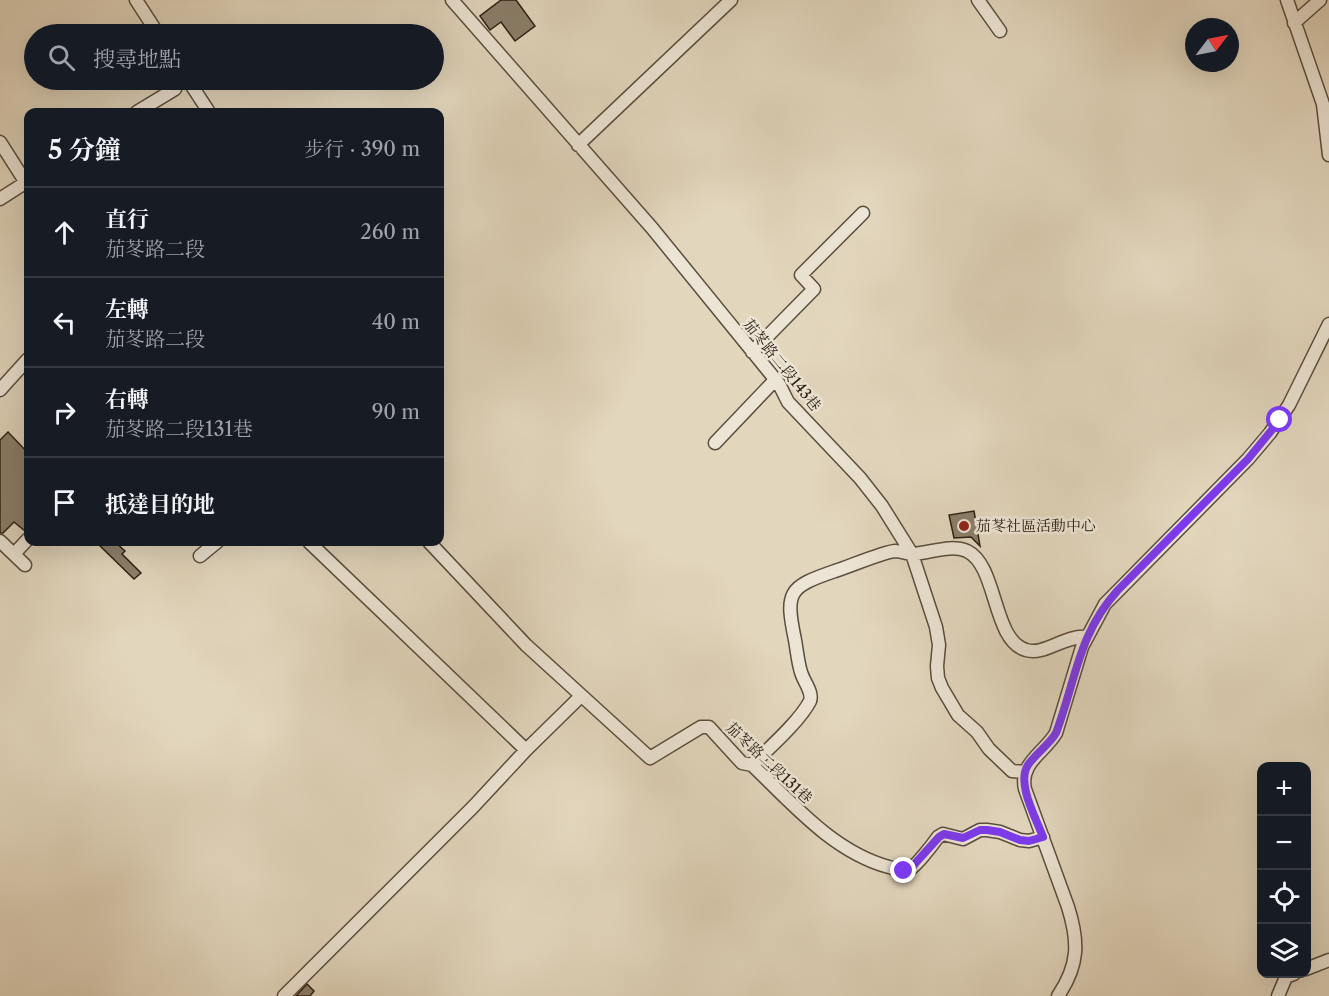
<!DOCTYPE html>
<html lang="zh-TW">
<meta charset="utf-8">
<style>
body{margin:0;font-family:"Libre Caslon Text","Noto Serif TC",serif;background:#242831;color:#f1f3f6}
.controls{position:absolute;right:18px;bottom:18px;display:grid;overflow:hidden;border-radius:12px;box-shadow:0 6px 24px #0002}
.controls button{width:54px;height:54px;display:grid;place-items:center;padding:0;border:0;border-bottom:2px solid #363941;background:#171b24;color:#f1f3f6;font:30px sans-serif}
.compass{position:absolute;left:1185px;top:18px;width:54px;height:54px;border-radius:50%;background:#171b24;box-shadow:0 6px 24px #0002;rotate:58deg}
.stop{position:absolute;width:18px;height:18px;margin:-14px;border:4px solid #7c3aed;border-radius:50%;background:#fff}
.stop.end{background:#7c3aed;border-color:#fff;box-shadow:0 2px 6px #0008}
.list{margin:0;padding:0;list-style:none}
h2{display:flex;justify-content:space-between;align-items:center;height:78px;margin:0;padding:0 24px;font-size:26px}
h2 small{font-size:20px;font-weight:400;color:#9ea1a6}
.list li{display:grid;grid-template-columns:39px 1fr auto;gap:18px;align-items:center;box-sizing:border-box;height:90px;padding:0 24px;border-top:2px solid #363941}
.list b{display:block;font-size:22px;white-space:nowrap}
.list p{margin:0;font-size:20px;white-space:nowrap;color:#9ea1a6}
.list em{font-size:20px;font-style:normal;color:#9ea1a6}
.icon{flex:none;width:33px;height:33px;fill:none;stroke:currentColor;stroke-width:2;stroke-linecap:round;stroke-linejoin:round}
.map{position:relative;flex:none;width:1329px;height:996px;overflow:hidden}
.search{position:absolute;background:#171b24;box-shadow:0 6px 24px #0002;left:24px;top:24px;width:420px;height:66px;display:flex;align-items:center;gap:15px;box-sizing:border-box;padding:0 21px;border-radius:33px;color:#9ea1a6;font-size:22px}
.panel{position:absolute;background:#171b24;box-shadow:0 6px 24px #0002;left:24px;top:108px;width:420px;height:438px;border-radius:12px}
.map>svg:first-child{display:block}
.building{fill:#8b7f6b;stroke:#2c2013;stroke-width:1.5}
.lines{fill:none;stroke-linecap:round;stroke-linejoin:round}
.minor-casing{stroke:#5a4e3e;stroke-width:15}
.minor{stroke:#ece4d4;stroke-width:12}
.route{stroke:#7c3aed;stroke-width:8}
.poi-dot{fill:#8f2418;stroke:#ece4d4;stroke-width:2}
.labels{text-anchor:middle;stroke-width:5;stroke-linejoin:round;paint-order:stroke}
.street-label{font-size:15px;fill:#2c2013;stroke:#ece4d4}
.poi-label{font-size:15px;fill:#2c2013;stroke:#ece4d4;text-anchor:start}
</style>
<div class="map">
<svg width="1329" height="996" viewBox="0 0 1329 996">
<rect width="100%" height="100%" fill="#e2d6bd"/>
<filter id="stains"><feTurbulence type="fractalNoise" baseFrequency=".00333" numOctaves="4"/><feColorMatrix values="0 0 0 0 .2 0 0 0 0 .09 0 0 0 0 .02 0 0 0 .5 -.17"/></filter>
<radialGradient id="worn" r=".72"><stop offset=".6" stop-color="#630" stop-opacity="0"/><stop offset="1" stop-color="#630" stop-opacity=".3"/></radialGradient>
<path class="building" d="M501,0H516L535,26L515,41L501,22L490,30L480,16Z
M8,432L28,453V531H25L14,522L3,533H0V440Z
M974,511L980,546L971,537L954,538L949,515Z
M96,542H115L125,551L122,554L141,573L134,579Z
M307,984L314,991L310,996H296Z"/>
<g class="lines">
<g class="minor-casing">
<path id="minor" d="M136,0L158,34
M452,0L652,228L779,384L788,402L860,478L882,506L912,554L936,627L939,645L937,666L938,678L942,688L958,715L977,732L989,749L1012,771L1025,772
M978,0L1000,31
M1287,0L1323,104L1329,155
M1294,23L1320,0
M188,80L209,112
M137,112L175,89
M0,142L28,186
M578,145L731,0
M0,199L28,181
M752,352L814,289L801,275L863,213
M0,390L28,359
M715,443L775,380
M0,541L25,565
M309,542L526,750
M429,542L526,645L650,758L701,727H709L742,763L752,765C792,803 833,852 889,867C894,868 902,872 907,871C914,869 933,844 938,837L943,834L963,839L980,830H987L1000,832L1020,840L1029,841L1043,837
M14,554L28,539
M200,556L217,542
M752,765C768,749 800,721 810,701C813,693 805,683 802,675C798,665 797,651 795,640C785,592 788,587 835,571C848,567 883,552 895,551C901,551 907,554 913,554C931,553 950,544 967,551C998,566 992,640 1026,650C1044,656 1065,635 1086,637
M1306,969L1329,960
M284,996L473,807L526,750L581,696
M1058,996C1079,965 1079,942 1068,907L1025,789C1019,763 1045,752 1056,733L1082,647L1105,604L1248,459L1270,433L1289,405L1329,324
M1278,996L1286,977L1294,974"/>
</g>
<use href="#minor" class="minor"/>
</g>
<g class="lines">
<path class="route" d="M904,871L911,868L939,837L944,834L963,838L980,830H987L1000,832L1020,840L1029,841L1043,837C1036,818 1016,783 1028,765C1036,753 1049,745 1056,733C1076,680 1078,634 1118,590L1248,459L1280,420"/>
</g>
<circle class="poi-dot" cx="964" cy="526" r="6"/>
<g class="labels">
<g class="street-label">
<text transform="translate(782 365) rotate(51)" y="5">茄苳路二段143巷</text>
<text transform="translate(769 763) rotate(43)" y="5">茄苳路二段131巷</text>
</g>
<g class="poi-label">
<text x="976" y="531">茄苳社區活動中心</text>
</g>
</g>
<rect width="100%" height="100%" filter="url(#stains)"/>
<rect width="100%" height="100%" fill="url(#worn)"/>
</svg>
<div class="controls">
<button>+</button>
<button>−</button>
<button><svg class="icon" aria-label="locate" viewBox="0 0 24 24"><circle cx="12" cy="12" r="6"/><path d="M12 2v4M12 18v4M2 12h4M18 12h4"/></svg></button>
<button><svg class="icon" aria-label="layers" viewBox="0 0 24 24"><path d="M12 4l9 5-9 5-9-5zM3 14l9 5 9-5"/></svg></button>
</div>
<svg class="compass" viewBox="-18 -18 36 36"><path d="M0-13l5 13h-10z" fill="#e53935"/><path d="M0 13l5-13h-10z" fill="#9ea1a6"/></svg>
<div class="stop" style="left:1280px;top:420px"></div>
<div class="stop end" style="left:904px;top:871px"></div>
<div class="search"><svg class="icon" aria-label="search" viewBox="0 0 24 24"><circle cx="10" cy="10" r="6"/><path d="M15 15l6 6"/></svg>搜尋地點</div>
<section class="panel">
<h2>5 分鐘<small>步行 · 390 m</small></h2>
<ul class="list">
<li><svg class="icon" aria-label="ahead" viewBox="0 0 24 24"><path d="M12 20V5M6 11l6-6 6 6"/></svg><div><b>直行</b><p>茄苳路二段</p></div><em>260 m</em></li>
<li><svg class="icon" aria-label="left" viewBox="0 0 24 24"><path d="M17 20v-9H6M10 6l-5 5 5 5"/></svg><div><b>左轉</b><p>茄苳路二段</p></div><em>40 m</em></li>
<li><svg class="icon" aria-label="right" viewBox="0 0 24 24"><path d="M7 20v-9h11M14 6l5 5-5 5"/></svg><div><b>右轉</b><p>茄苳路二段131巷</p></div><em>90 m</em></li>
<li><svg class="icon" aria-label="arrive" viewBox="0 0 24 24"><path d="M6 21V4h12l-3 4 3 4H6"/></svg><div><b>抵達目的地</b></div></li>
</ul>
</section>
</div>
